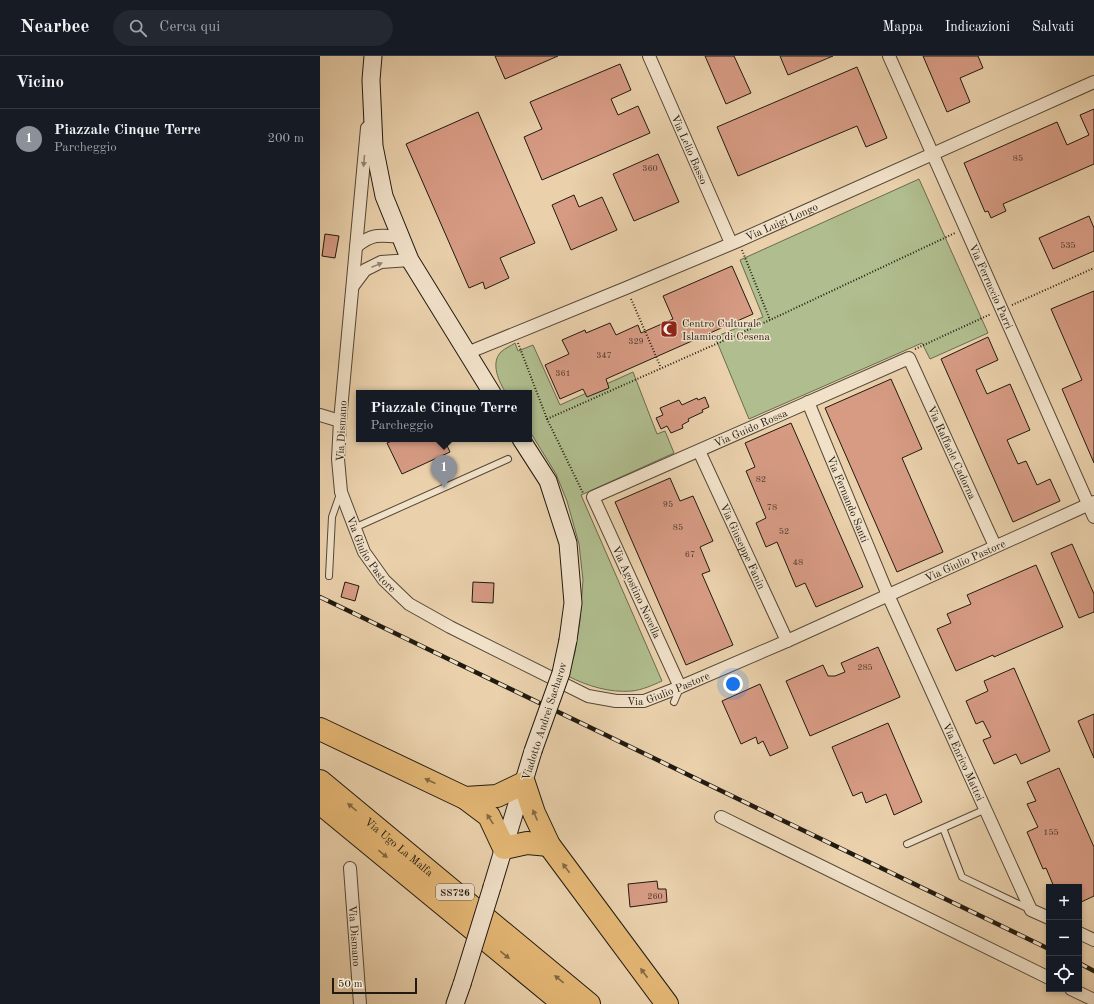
<!DOCTYPE html>
<html lang="it">
<meta charset="utf-8">
<style>
body{margin:0;font-family:"Old Standard TT",serif;background:#242831;color:#f1f3f6}
.controls{position:absolute;right:12px;bottom:12px;display:grid;overflow:hidden;border-radius:0px;box-shadow:0 2px 6px #0003}
.controls button{width:36px;height:36px;display:grid;place-items:center;padding:0;border:0;border-bottom:1px solid #363941;background:#171b24;color:#f1f3f6;font:20px sans-serif}
.scale{position:absolute;left:12px;bottom:10px;width:85px;box-sizing:border-box;padding-left:4px;border:2px solid #211a10;border-top:0;font-size:11px;line-height:14px;white-space:nowrap;color:#211a10;-webkit-text-stroke:3px #f1e1c9;paint-order:stroke}
.you{position:absolute;left:413px;top:628px;width:14px;height:14px;margin:-10px;border:3px solid #fff;border-radius:50%;background:#1a73e8;box-shadow:0 0 0 6px #1a73e833}
.badge{display:grid;place-items:center;width:26px;height:26px;border-radius:50%;background:#8c9099;color:#fff;font-size:13px;font-weight:700}
.pin{position:absolute;translate:-50% -33px;filter:drop-shadow(0 1px 2px #0008)}
.pin::after{content:'';position:absolute;top:21px;width:14px;height:12px;background:inherit;clip-path:polygon(0 0,100% 0,50% 100%)}
.popup{position:absolute;left:36px;top:334px;width:176px;height:52px;box-sizing:border-box;display:grid;place-content:center;border-radius:0px;background:#171b24;filter:drop-shadow(0 1px 3px #0005);font-size:13px;white-space:nowrap;color:#9ea1a6}
.popup b{font-size:15px;color:#f1f3f6}
.popup::after{content:'';position:absolute;left:50%;top:100%;margin-left:-8px;border:8px solid transparent;border-top-color:#171b24}
.list{margin:0;padding:0;list-style:none}
h2{display:flex;justify-content:space-between;align-items:center;height:52px;margin:0;padding:0 16px;font-size:17px}
h2 small{font-size:13px;font-weight:400;color:#9ea1a6}
.list li{display:grid;grid-template-columns:26px 1fr auto;gap:12px;align-items:center;box-sizing:border-box;height:60px;padding:0 16px;border-top:1px solid #363941}
.list b{display:block;font-size:15px;white-space:nowrap}
.list p{margin:0;font-size:13px;white-space:nowrap;color:#9ea1a6}
.list em{font-size:13px;font-style:normal;color:#9ea1a6}
.icon{flex:none;width:22px;height:22px;fill:none;stroke:currentColor;stroke-width:2;stroke-linecap:round;stroke-linejoin:round}
.map{position:relative;flex:none;width:774px;height:948px;overflow:hidden}
header{display:flex;align-items:center;gap:24px;box-sizing:border-box;height:56px;padding:0 20px;background:#171b24;border-bottom:1px solid #363941}
header strong{font-size:19px}
nav{display:flex;gap:22px;margin-inline-start:auto;font-size:14px}
.search{width:280px;height:36px;background:#242831;display:flex;align-items:center;gap:10px;box-sizing:border-box;padding:0 14px;border-radius:22px;color:#9ea1a6;font-size:15px}
main{display:flex}
aside{flex:1;background:#171b24}
.map>svg:first-child{display:block}
.green{fill:#b0bd8e;stroke:#686c4f}
.building{fill:#d79b84;stroke:#211a10}
.lines{fill:none;stroke-linecap:round;stroke-linejoin:round}
.lane-casing{stroke:#534837;stroke-width:8}
.street-casing{stroke:#534837;stroke-width:14}
.secondary-casing{stroke:#211a10;stroke-width:19}
.highway-casing{stroke:#211a10;stroke-width:24}
.path{stroke:#211a10;stroke-width:2;stroke-dasharray:1 2;stroke-linecap:butt}
.lane{stroke:#f1e1c9;stroke-width:6}
.street{stroke:#f1e1c9;stroke-width:12}
.secondary{stroke:#f1e1c9;stroke-width:17}
.highway{stroke:#e5b876;stroke-width:22}
.rail-casing{stroke:#211a10;stroke-width:4.5}
.rail{stroke:#f1e1c9;stroke-width:3;stroke-dasharray:9;stroke-linecap:butt}
.secondary-bridge-casing{stroke:#211a10;stroke-width:19;stroke-linecap:butt}
.secondary-bridge{stroke:#f1e1c9;stroke-width:17}
.oneway{fill:#938776}
.oneway2{fill:#836943}
.labels{text-anchor:middle;stroke-width:3;stroke-linejoin:round;paint-order:stroke}
.number-label{font-size:9px;fill:#4e3a2d}
.shield{fill:#f1e1c9;stroke:#5f5648;stroke-width:1}
.shield-label{font-size:10px;font-weight:bold;fill:#211a10}
.street-label{font-size:11px;fill:#211a10;stroke:#f1e1c9}
.poi-label{font-size:11px;fill:#211a10;stroke:#f1e1c9;text-anchor:start}
</style>
<header>
<strong>Nearbee</strong>
<div class="search"><svg class="icon" aria-label="search" viewBox="0 0 24 24"><circle cx="10" cy="10" r="6"/><path d="M15 15l6 6"/></svg>Cerca qui</div>
<nav><a>Mappa</a><a>Indicazioni</a><a>Salvati</a></nav>
</header>
<main>
<aside>
<h2>Vicino<small></small></h2>
<ul class="list">
<li><span class="badge">1</span><div><b>Piazzale Cinque Terre</b><p>Parcheggio</p></div><em>200 m</em></li>
</ul>
</aside>
<div class="map">
<svg width="774" height="948" viewBox="0 0 774 948">
<rect width="100%" height="100%" fill="#ead1ac"/>
<filter id="stains"><feTurbulence type="fractalNoise" baseFrequency=".005" numOctaves="4"/><feColorMatrix values="0 0 0 0 .2 0 0 0 0 .09 0 0 0 0 .02 0 0 0 .5 -.17"/></filter>
<radialGradient id="worn" r=".72"><stop offset=".6" stop-color="#630" stop-opacity="0"/><stop offset="1" stop-color="#630" stop-opacity=".3"/></radialGradient>
<path class="green" d="M599,123L668,277L610,303L602,287L429,363L395,281L443,261L420,204Z
M195,287L198,295L213,289L240,349L313,316L337,378L345,375L354,397L261,439L342,625C333,629 322,634 312,635C290,637 267,630 248,620L255,596L260,564L263,524L259,488L247,445L236,418L209,374V337H186C179,326 170,307 181,296C185,292 191,290 195,287Z"/>
<path class="building" d="M175,0H238L185,23Z
M385,0H414L431,37L406,48Z
M460,0H513L468,19Z
M603,0H658L663,12L640,22L650,46L627,56Z
M300,8L311,34L291,43L298,59L318,50L330,77L222,124L204,81L222,73L210,46Z
M537,11L567,82L546,91L537,70L418,120L397,71Z
M774,53V108L683,148L686,155L671,162L668,155L665,156L644,107L737,66L747,89L769,79L760,59Z
M158,56L215,187L180,202L189,222L165,233L163,226L149,232L86,88Z
M338,98L359,146L314,165L293,118Z
M254,139L259,151L282,141L297,174L251,194L232,149Z
M769,160L774,172V195L733,213L719,182Z
M5,178L19,180L15,202L2,200Z
M412,210L433,258L286,323L289,332L267,341L263,333L240,343L225,309L249,298L242,284L265,274L266,277L290,267L296,279L318,269L321,277L353,263L343,240Z
M774,235V407L742,333L762,324L731,253Z
M668,281L678,304L656,314L667,338L690,328L710,374L687,384L698,408L706,405L717,429L730,423L740,445L693,466L621,303Z
M571,323L602,393L582,402L623,496L577,516L505,352Z
M385,341L389,351L382,354L383,356L368,363L369,365L362,369L363,372L351,377L347,370L341,373L336,362L343,359L340,352L359,344L362,349L377,342L378,344Z
M471,367L543,531L496,551L485,527L476,531L457,486L446,491L436,467L446,462L426,415L435,411L425,387Z
M76,383H124L130,396L82,418L67,387Z
M350,422L360,445L373,440L393,485L380,491L390,515L382,518L413,589L366,609L295,446Z
M752,488L774,538V556L759,562L731,497Z
M716,509L743,571L674,601L673,599L636,615L617,573L631,567L627,558L651,548L647,539Z
M25,526L39,530L35,545L21,541Z
M153,526L174,527L173,547L152,546Z
M558,591L580,641L490,680L466,625L503,609L508,620H515L525,616L521,607Z
M694,612L730,695L701,708L696,698L674,708L663,684L671,681L663,665L656,668L646,645L668,635L664,625Z
M440,628L468,692L450,700L443,685L438,688L436,681L421,688L402,645Z
M774,658V702L758,665Z
M568,667L602,746L574,759L566,738L546,747L542,736L533,740L512,691Z
M739,712L774,791V840L759,847V831H734L726,812L723,813L707,776L718,771L707,748L716,745L707,726Z
M337,825L338,833H346L347,846L310,851L308,828Z"/>
<g class="lines">
<g class="lane-casing">
<path id="lane" d="M34,472L188,403
M9,520L12,461L20,438
M354,646L360,632
M623,772L642,821L709,853
M587,788L666,753"/>
</g>
<g class="street-casing">
<g id="street">
<path id="s1" d="M329,0L411,187"/>
<path id="s2" d="M569,0L774,461"/>
<path id="s3" d="M47,72L20,365L18,403L21,436L44,496L64,524L89,548L130,571L268,640L296,645H324L360,631L467,585L774,446"/>
<path d="M36,191C52,177 61,179 81,181"/>
<path d="M33,230L45,214L61,206L90,204"/>
<path id="s4" d="M147,297L306,232L418,185L774,26"/>
<path id="s5" d="M488,346L568,539L711,854L729,862"/>
<path d="M0,359L20,365"/>
<path id="s6" d="M379,395L467,585"/>
<path id="s7" d="M360,631L273,441L589,302L675,490"/>
<path d="M401,761L729,922"/>
<path id="s8" d="M30,812L40,948"/>
<path d="M759,877L774,884"/>
<path d="M751,933L774,944"/>
</g>
</g>
<g class="secondary-casing">
<path id="secondary" d="M53,0L51,24L54,90L64,140L90,204L172,337
M201,383L228,425L248,487L253,547L248,584
M172,831L213,695
M135,948L142,928"/>
</g>
<g class="highway-casing">
<g id="highway">
<path d="M0,673L145,742L169,760L184,792L207,787L229,789"/>
<path id="s9" d="M0,725L269,948"/>
<path d="M145,742L177,740L204,727L214,757L229,789L347,948"/>
<path d="M0,747L244,948"/>
</g>
</g>
<path class="path" d="M422,194L450,264
M311,243L341,312
M692,249L774,212
M198,287L227,363L263,437
M595,293L671,258
M227,363L450,264L635,177"/>
<use href="#lane" class="lane"/>
<use href="#street" class="street"/>
<use href="#secondary" class="secondary"/>
<use href="#highway" class="highway"/>
<g class="rail-casing">
<path id="rail" d="M0,541L729,893
M759,907L774,915"/>
</g>
<use href="#rail" class="rail"/>
<g class="secondary-bridge-casing">
<path id="secondary-bridge" d="M213,695L241,617L248,584
M142,928L172,831"/>
</g>
<use href="#secondary-bridge" class="secondary-bridge"/>
</g>
<defs><path id="oneway-solid" d="M-6-.8H1V-3.2L6.5 0L1 3.2V.8H-6Z"/></defs>
<g class="oneway">
<use href="#oneway-solid" transform="translate(44 105) rotate(95)"/>
<use href="#oneway-solid" transform="translate(57 209) rotate(-22)"/>
</g>
<g class="oneway2">
<use href="#oneway-solid" transform="translate(110 725) rotate(-155)"/>
<use href="#oneway-solid" transform="translate(32 751) rotate(-140)"/>
<use href="#oneway-solid" transform="translate(215 759) rotate(-113)"/>
<use href="#oneway-solid" transform="translate(170 763) rotate(-123)"/>
<use href="#oneway-solid" transform="translate(63 798) rotate(39)"/>
<use href="#oneway-solid" transform="translate(246 812) rotate(-127)"/>
<use href="#oneway-solid" transform="translate(185 899) rotate(39)"/>
<use href="#oneway-solid" transform="translate(324 917) rotate(-127)"/>
<use href="#oneway-solid" transform="translate(239 923) rotate(-141)"/>
</g>
<defs>
<g id="mosque-square" transform="scale(0.9)"><rect x="-9" y="-9" width="18" height="18" rx="4" fill="#8f2418" stroke="#f1e1c9"/><path d="M3.5-4.9A6 6 0 1 0 3.5 4.9A5 5 0 1 1 3.5-4.9Z" fill="#fff"/></g>
</defs>
<g fill-rule="evenodd">
<use href="#mosque-square" x="349" y="273"/>
</g>
<g class="labels">
<g class="number-label">
<text x="698" y="105">85</text>
<text x="330" y="115">360</text>
<text x="748" y="192">535</text>
<text x="316" y="288">329</text>
<text x="284" y="302">347</text>
<text x="243" y="320">361</text>
<text x="441" y="426">82</text>
<text x="348" y="451">95</text>
<text x="452" y="454">78</text>
<text x="358" y="474">85</text>
<text x="464" y="478">52</text>
<text x="370" y="501">67</text>
<text x="478" y="509">48</text>
<text x="545" y="614">285</text>
<text x="731" y="779">155</text>
<text x="335" y="843">260</text>
</g>
<rect class="shield" x="116" y="828" width="38" height="16" rx="3"/>
<g class="shield-label">
<text x="135" y="840">SS726</text>
</g>
<g class="street-label">
<text dy="4" stroke="none"><textPath href="#s1" startOffset="102">Via Lelio Basso</textPath></text>
<text dy="4" stroke="none"><textPath href="#s4" startOffset="341">Via Luigi Longo</textPath></text>
<text dy="4" stroke="none"><textPath href="#s2" startOffset="252">Via Ferruccio Parri</textPath></text>
<text dy="4" stroke="none"><textPath href="#s7" startOffset="381">Via Guido Rossa</textPath></text>
<text transform="translate(21 375) rotate(-87)" y="4">Via Dismano</text>
<text dy="4" stroke="none"><textPath href="#s7" startOffset="658">Via Raffaele Cadorna</textPath></text>
<text dy="4" stroke="none"><textPath href="#s5" startOffset="105">Via Fernando Santi</textPath></text>
<text dy="4" stroke="none"><textPath href="#s6" startOffset="105">Via Giuseppe Fanin</textPath></text>
<text dy="4" stroke="none"><textPath href="#s3" startOffset="435">Via Giulio Pastore</textPath></text>
<text dy="4" stroke="none"><textPath href="#s3" startOffset="1107">Via Giulio Pastore</textPath></text>
<text transform="translate(317 536) rotate(65)" y="4">Via Agostino Novella</text>
<text dy="4" stroke="none"><textPath href="#s3" startOffset="783">Via Giulio Pastore</textPath></text>
<text transform="translate(224 665) rotate(-72)" y="4">Viadotto Andrei Sacharov</text>
<text dy="4" stroke="none"><textPath href="#s5" startOffset="392">Via Enrico Mattei</textPath></text>
<text dy="4" stroke="none"><textPath href="#s9" startOffset="103">Via Ugo La Malfa</textPath></text>
<text dy="4" stroke="none"><textPath href="#s8" startOffset="68">Via Dismano</textPath></text>
</g>
<g class="poi-label">
<text x="362" y="271">Centro Culturale<tspan x="362" dy="13">Islamico di Cesena</tspan></text>
</g>
</g>
<rect width="100%" height="100%" filter="url(#stains)"/>
<rect width="100%" height="100%" fill="url(#worn)"/>
</svg>
<div class="controls">
<button>+</button>
<button>−</button>
<button><svg class="icon" aria-label="locate" viewBox="0 0 24 24"><circle cx="12" cy="12" r="6"/><path d="M12 2v4M12 18v4M2 12h4M18 12h4"/></svg></button>
</div>
<div class="scale">50 m</div>
<div class="you"></div>
<div class="pin badge" style="left:124px;top:432px">1</div>
<div class="popup"><b>Piazzale Cinque Terre</b>Parcheggio</div>
</div>
</main>
